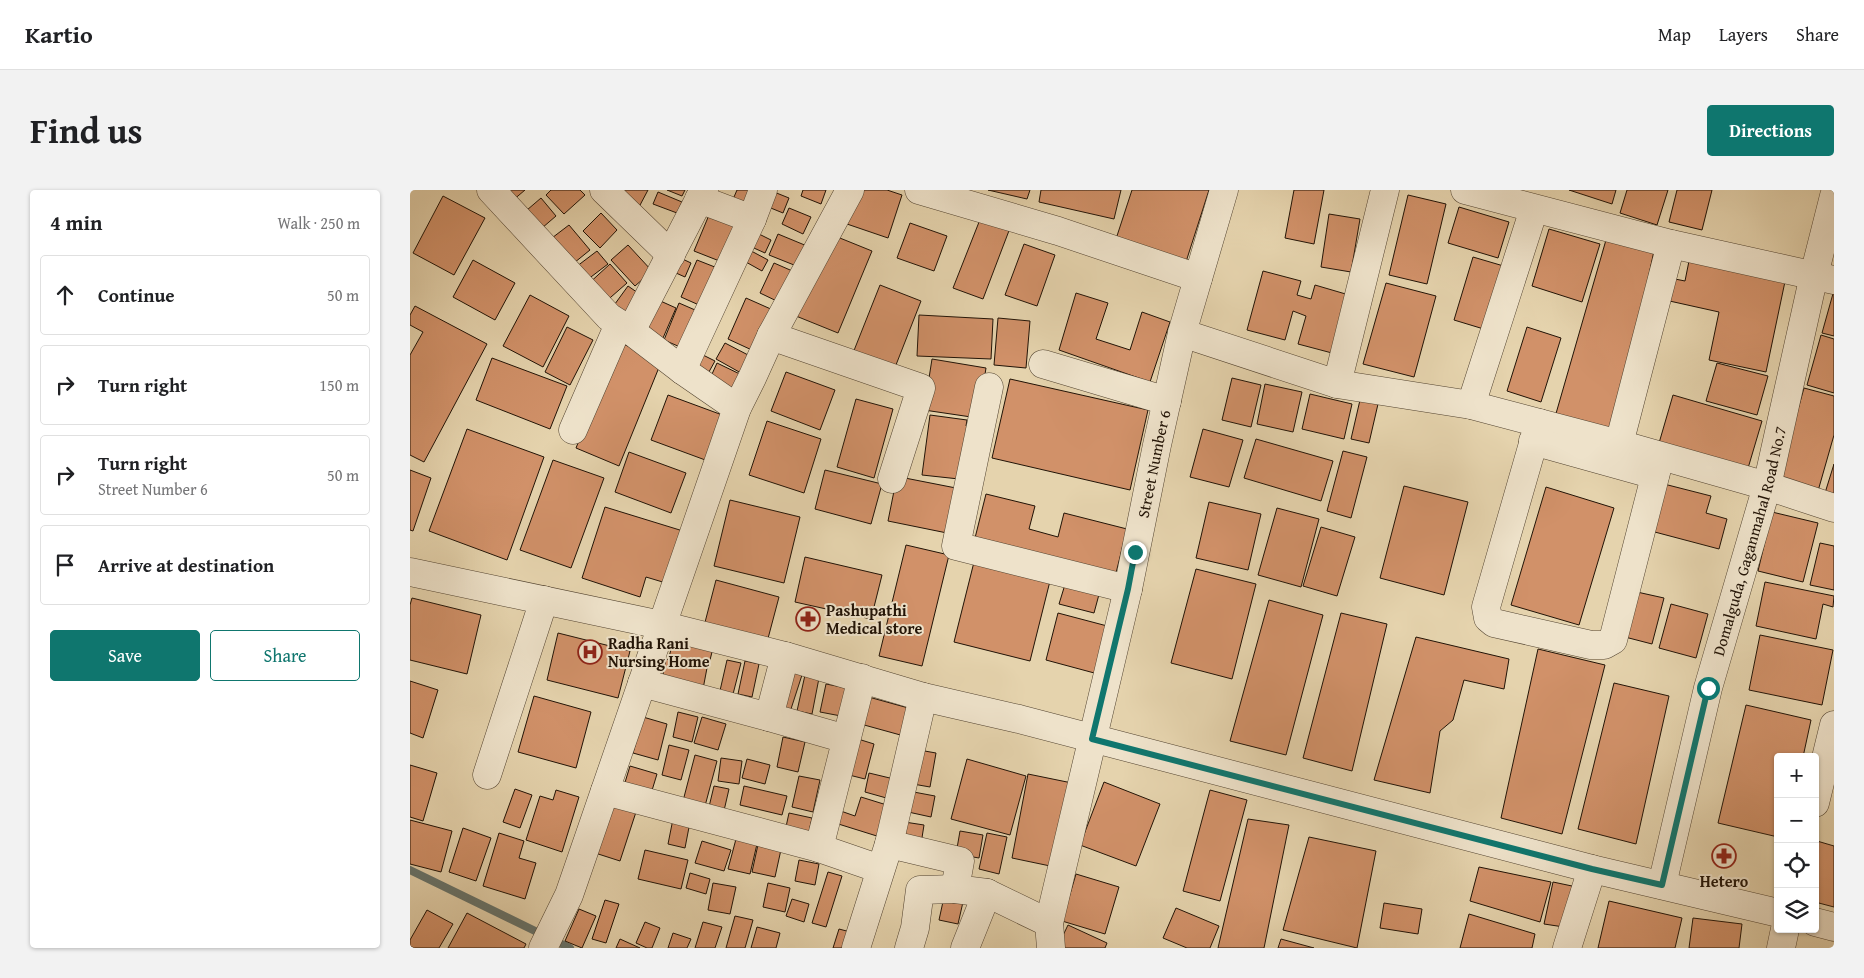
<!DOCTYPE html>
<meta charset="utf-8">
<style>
body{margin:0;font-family:"Gentium Book Plus",serif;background:#f2f2f2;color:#202124}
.controls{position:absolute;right:15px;bottom:15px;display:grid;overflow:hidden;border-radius:5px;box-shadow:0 1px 4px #0004}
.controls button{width:45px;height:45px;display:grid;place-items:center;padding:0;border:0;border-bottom:1px solid #e0e0e0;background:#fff;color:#202124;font:25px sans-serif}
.stop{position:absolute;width:15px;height:15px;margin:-11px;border:4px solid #0f766e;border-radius:50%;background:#fff}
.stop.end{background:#0f766e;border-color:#fff;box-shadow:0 1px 5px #0008}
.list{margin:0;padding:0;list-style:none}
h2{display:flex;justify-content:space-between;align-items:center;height:65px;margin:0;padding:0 20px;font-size:21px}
h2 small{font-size:16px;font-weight:400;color:#757577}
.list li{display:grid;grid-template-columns:32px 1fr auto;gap:15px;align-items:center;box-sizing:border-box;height:80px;margin:0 10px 10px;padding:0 10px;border:1px solid #e0e0e0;border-radius:5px}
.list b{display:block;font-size:19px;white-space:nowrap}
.list p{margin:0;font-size:16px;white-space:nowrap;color:#757577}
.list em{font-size:16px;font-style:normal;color:#757577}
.actions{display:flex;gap:10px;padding:15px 20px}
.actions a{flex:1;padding:11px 0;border:1px solid #0f766e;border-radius:5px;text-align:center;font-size:18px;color:#0f766e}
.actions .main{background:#0f766e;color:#fff}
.icon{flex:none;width:28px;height:28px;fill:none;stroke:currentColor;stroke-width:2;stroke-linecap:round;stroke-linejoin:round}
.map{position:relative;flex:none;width:1424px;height:758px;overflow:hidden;border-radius:5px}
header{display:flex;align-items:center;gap:30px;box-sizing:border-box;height:70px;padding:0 25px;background:#fff;border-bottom:1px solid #e0e0e0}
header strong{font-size:24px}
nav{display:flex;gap:28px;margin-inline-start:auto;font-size:18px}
.intro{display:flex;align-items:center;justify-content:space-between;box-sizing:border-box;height:120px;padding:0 30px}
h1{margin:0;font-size:35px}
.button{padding:12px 22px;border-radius:5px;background:#0f766e;color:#fff;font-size:18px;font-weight:700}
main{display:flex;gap:30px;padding:0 30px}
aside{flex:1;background:#fff;border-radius:5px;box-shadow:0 1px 4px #0004}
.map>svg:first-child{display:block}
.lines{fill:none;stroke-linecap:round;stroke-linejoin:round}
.stream{stroke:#68756d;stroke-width:8}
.building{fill:#d19169;stroke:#211306}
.minor-casing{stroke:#524330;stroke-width:29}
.minor{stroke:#eee2ca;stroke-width:28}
.route{stroke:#0f766e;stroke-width:6}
.labels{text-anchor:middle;stroke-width:4;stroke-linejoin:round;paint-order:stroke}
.street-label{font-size:16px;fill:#211306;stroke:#eee2ca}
.poi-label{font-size:16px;font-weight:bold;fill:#211306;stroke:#eee2ca;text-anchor:start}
</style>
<header>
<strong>Kartio</strong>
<nav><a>Map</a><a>Layers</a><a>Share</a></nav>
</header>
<div class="intro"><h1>Find us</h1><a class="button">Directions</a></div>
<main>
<aside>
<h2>4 min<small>Walk · 250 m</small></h2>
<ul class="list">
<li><svg class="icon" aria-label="ahead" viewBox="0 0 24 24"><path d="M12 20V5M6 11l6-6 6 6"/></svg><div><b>Continue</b></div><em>50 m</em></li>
<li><svg class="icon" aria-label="right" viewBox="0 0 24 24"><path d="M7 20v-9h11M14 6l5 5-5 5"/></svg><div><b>Turn right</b></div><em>150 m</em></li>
<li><svg class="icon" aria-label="right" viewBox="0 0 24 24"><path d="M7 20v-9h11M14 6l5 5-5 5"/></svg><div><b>Turn right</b><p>Street Number 6</p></div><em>50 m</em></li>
<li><svg class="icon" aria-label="arrive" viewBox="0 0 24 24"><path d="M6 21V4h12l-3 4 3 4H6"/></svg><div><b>Arrive at destination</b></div></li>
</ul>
<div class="actions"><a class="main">Save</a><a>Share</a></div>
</aside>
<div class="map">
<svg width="1424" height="758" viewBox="0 0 1424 758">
<rect width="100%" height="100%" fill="#e5d3ad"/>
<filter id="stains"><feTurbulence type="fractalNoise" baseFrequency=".004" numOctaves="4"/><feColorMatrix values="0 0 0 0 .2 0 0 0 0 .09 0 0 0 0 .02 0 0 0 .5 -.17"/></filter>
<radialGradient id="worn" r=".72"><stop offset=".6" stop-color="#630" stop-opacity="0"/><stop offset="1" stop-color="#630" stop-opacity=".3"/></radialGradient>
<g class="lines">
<path class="stream" d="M0,680L160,758"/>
</g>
<path class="building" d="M92,0H115L102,11Z
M141,0H170L175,5L154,24L136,5Z
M214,0H238L229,17L211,7Z
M257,0H275L272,6Z
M327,0H341L333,19L321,14Z
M359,0L379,8L373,23L351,14Z
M393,0H416L411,14L391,6Z
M444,0H477L492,5L478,48L434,33Z
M578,0H620L617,9Z
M631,0H711L704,29L629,12Z
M722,0H799L775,75L705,52Z
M884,0H914L904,54L875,48Z
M1159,0H1206L1202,14Z
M1217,0H1258L1247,35L1210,23Z
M1267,0H1302L1292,40L1259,32Z
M248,2L272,12L267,23L243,14Z
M998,5L1036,14L1017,94L979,85Z
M33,6L75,28L44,85L3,63Z
M131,8L146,26L132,38L117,20Z
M1049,17L1099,32L1088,68L1038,53Z
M379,18L401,27L393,44L372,34Z
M191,23L207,40L190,58L173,41Z
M919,24L950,29L941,82L911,77Z
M299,25L327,37L312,72L284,61Z
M571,27L600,38L573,109L543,98Z
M500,33L537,46L524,81L487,68Z
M159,35L180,60L159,77L138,51Z
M1139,39L1190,54L1172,112L1122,96Z
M341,40L361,50L355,63L335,54Z
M1198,43L1245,56L1206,242L1145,227Z
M368,44L397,56L389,77L359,65Z
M420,44L462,61L428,143L386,126Z
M614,54L645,65L627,116L595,105Z
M218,55L242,81L225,96L201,70Z
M332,56L358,70L352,81L327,67Z
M187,61L198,74L173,93L162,80Z
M1281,61L1377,82L1356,182L1299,170L1309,122L1255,110L1260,88L1275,91Z
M264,65L281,73L275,87L257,79Z
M1063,67L1097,77L1077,140L1044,130Z
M63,70L105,93L85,130L43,107Z
M287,70L315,81L298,119L271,107Z
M364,73L387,83L373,114L350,103Z
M200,74L217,93L193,114L176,96Z
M853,81L891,91L887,105L901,109L905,95L939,105L922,163L888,154L896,126L883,121L875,150L837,140Z
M976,93L1026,106L1004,187L953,174Z
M470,95L511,111L484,180L443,163Z
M218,96L231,105L215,128L202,118Z
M1424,100V146L1412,143Z
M666,103L698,113L686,149L720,160L732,122L760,132L740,192L649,160Z
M120,105L159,126L133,177L93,156Z
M336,108L363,120L344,161L318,149Z
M246,109L266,118L253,148L233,140Z
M269,113L292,123L277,160L254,150Z
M5,116L77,154L14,272L0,265V165L13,142L0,135V125Z
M509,125L583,129L581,169L507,166Z
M588,128L620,131L616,178L584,175Z
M157,137L183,150L160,195L135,182Z
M1117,137L1151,148L1131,212L1097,201Z
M1411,145L1424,149V203L1397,195Z
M208,152L252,170L209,276L166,258Z
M315,153L340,166L331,183L306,169Z
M285,161L305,171L295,189L275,180Z
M82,168L157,196L140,239L66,210Z
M522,169L576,178L568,228L514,220Z
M307,173L336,187L326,207L298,193Z
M1307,173L1358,186L1347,225L1296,211Z
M376,182L425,200L410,240L361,221Z
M822,188L851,195L841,237L812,230Z
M600,189L738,220L720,300L582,268Z
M855,194L892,202L883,242L847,234Z
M1394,198L1424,206V245L1408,301L1368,290Z
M900,204L942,214L934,249L892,239Z
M258,205L315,226L298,271L241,250Z
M1263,205L1352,231L1336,285L1247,260Z
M446,209L483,219L464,288L427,277Z
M950,210L968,214L959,253L941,249Z
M520,225L557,230L556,236L566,237L549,289L512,285Z
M357,231L411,249L394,303L339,285Z
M57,239L134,267L97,370L19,341Z
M793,239L833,250L819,297L780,287Z
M846,249L923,271L911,311L834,288Z
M933,261L957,267L941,328L917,321Z
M219,262L276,283L261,323L205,302Z
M143,270L194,288L161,378L110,360Z
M1424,274V305L1415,303Z
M0,280L21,288L3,341L0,340Z
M415,280L472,294L461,334L405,319Z
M495,288L551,299L542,344L478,331L485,296L493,297Z
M1254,294L1301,306L1296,323L1317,329L1309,359L1241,341Z
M994,296L1058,312L1034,405L970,388Z
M1136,297L1204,318L1169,435L1101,415Z
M576,304L625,316L619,339L648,347L654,323L717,339L704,391L563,356Z
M320,310L390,327L374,393L304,376Z
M799,312L851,324L838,380L786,368Z
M195,317L273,341L256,393L236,387L230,407L172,388Z
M867,318L909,329L891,397L848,385Z
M1362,322L1408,333L1393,392L1348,381Z
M911,337L945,347L927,406L893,396Z
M1410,353L1424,356V400L1400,395Z
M496,355L539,365L512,476L469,466Z
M566,364L642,383L620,471L544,452Z
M395,367L472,385L461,429L385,412Z
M786,379L846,394L822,489L761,473Z
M657,388L691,397L684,423L649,414Z
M306,390L369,407L356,456L293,440Z
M1355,392L1424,406L1423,417L1413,414L1406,449L1346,436Z
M1227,402L1254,408L1242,454L1215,447Z
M2,408L71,425L57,484L0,470V415Z
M859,410L913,425L876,565L820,551Z
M1261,414L1298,424L1286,468L1249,458Z
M648,423L701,437L688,484L636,470Z
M931,423L977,434L942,581L893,568Z
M148,443L220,461L208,508L137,490Z
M1350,445L1423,460L1412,515L1339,500Z
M1006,447L1099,469L1094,499L1054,490L1043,530L1030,541L1020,603L964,590Z
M264,448L303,458L298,478L259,467Z
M1128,459L1195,475L1152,644L1091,628Z
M256,469L297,478L293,499L252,490Z
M317,470L331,473L322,508L309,505Z
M335,471L349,474L342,507L328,504Z
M376,479L392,485L380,522L368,516Z
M395,485L409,488L402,524L387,521Z
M0,491L28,500L13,548L0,543Z
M1204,493L1259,506L1226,654L1168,639Z
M416,494L437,498L431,526L410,522Z
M124,506L181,522L166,578L108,562Z
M455,506L502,519L494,546L447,533Z
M1336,515L1401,530L1393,567H1368V647L1308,633Z
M268,522L288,527L282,552L263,547Z
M233,527L257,534L248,570L223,563Z
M292,527L316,534L308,560L284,553Z
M373,547L395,552L388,582L367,577Z
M448,549L464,554L455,589L439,585Z
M259,555L279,560L271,590L252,585Z
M509,560L526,563L520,597L503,594Z
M285,565L307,571L295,616L273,611Z
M311,568L332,571L329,594L308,591Z
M337,569L360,575L355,594L332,588Z
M557,569L616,586L600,645L541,629Z
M0,575L27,583L13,631L0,627Z
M220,576L247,584L240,607L213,599Z
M459,583L484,589L480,609L455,602Z
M618,584L662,593L645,677L602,668Z
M389,586L410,590L403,622L382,617Z
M694,592L750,614L726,676L670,655Z
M304,596L319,599L313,625L298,621Z
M334,596L377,606L372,625L330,615Z
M105,599L122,605L110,638L93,632Z
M146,600L169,607L152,662L116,650L130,606L143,610Z
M493,600L525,606L521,627L489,620Z
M800,600L837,610L810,711L773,701Z
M451,607L480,616L470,647L422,632L425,619L445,626Z
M199,613L226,622L210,671L182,662Z
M379,623L402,628L397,651L374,646Z
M263,629L280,632L275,658L258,654Z
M838,629L879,635L854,758H808Z
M0,630L42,641L31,682L0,674Z
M488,631L514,635L511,654L485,650Z
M53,638L81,648L66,691L39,682Z
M550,641L573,645L569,668L546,664Z
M89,643L114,651L109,668L126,673L115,709L73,696Z
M577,643L597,647L589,684L569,679Z
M899,647L966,661L947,758L873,740Z
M326,649L347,654L340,684L318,679Z
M349,650L372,655L365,687L342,682Z
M292,651L321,660L314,681L285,673Z
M1407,651L1424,656V717L1405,712V658Z
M235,660L278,670L271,699L228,689Z
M389,670L409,674L405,695L385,691Z
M1069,677L1141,692L1130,732L1060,711Z
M418,682L432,686L416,737L402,733Z
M280,683L300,689L296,704L276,698Z
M666,684L709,697L695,744L652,731Z
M1143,692L1162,696L1154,737L1134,734Z
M303,693L326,697L320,724L298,720Z
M358,693L380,698L375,722L353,717Z
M534,707L553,712L548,734L529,730Z
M382,709L399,714L394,732L376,726Z
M195,710L209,714L196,753L182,749Z
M1199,711L1272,728L1265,758H1188Z
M974,713L1012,719L1008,744L970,738Z
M766,718L809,736L800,758H777L753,748Z
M169,719L186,726L172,758L155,751Z
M17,720L43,734L29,758H4L0,756V750Z
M57,723L116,754L114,758H38Z
M1059,724L1125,744L1122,758H1050Z
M325,726L343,730L335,758H316Z
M1283,728L1332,734L1329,758H1279Z
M235,732L250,738L242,758H237L226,753Z
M293,732L312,737L305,758H285Z
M658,735L697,753L695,758H647Z
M347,737L370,743L366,758H341Z
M429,739L448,744L443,758H423Z
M263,743L281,749L277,758H258Z
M210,749L230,758H206Z
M871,749L904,758H868Z"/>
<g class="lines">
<g class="minor-casing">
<g id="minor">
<path d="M81,0L199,127L221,141L272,180L327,218"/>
<path d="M194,0L261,65"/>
<path d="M509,0L648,41L788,88"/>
<path d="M1055,0L1261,54L1424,90"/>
<path d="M289,9L342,29"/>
<path d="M221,141L294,0"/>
<path d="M772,143L927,194L1061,215L1209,254L1357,296L1424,318"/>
<path d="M361,146L511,198L482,289"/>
<path d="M633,174L757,211"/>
<path d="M272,180L342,29L353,0"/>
<path d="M927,194L975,0"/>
<path d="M579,197L546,356L718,399"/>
<path d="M1061,215L1124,19"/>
<path d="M1129,233L1076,417L1078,428L1084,433L1181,455H1194L1203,450L1250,267"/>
<path d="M163,240L209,134"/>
<path d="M1123,251L1245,285"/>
<path d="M1209,254L1261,54"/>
<path d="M0,382L251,435L375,466L513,507L609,529L1182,679L1368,723"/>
<path d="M375,466L359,527L436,549"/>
<path d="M452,488L409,658L470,679"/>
<path d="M232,493L359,527"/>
<path d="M77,585L134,410"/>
<path d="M195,601L409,658"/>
<path d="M1405,613L1424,535"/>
<path d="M479,654L550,671L545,699L577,703L639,733"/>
<path id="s1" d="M1252,695L1298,498L1357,296L1404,85L1424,6"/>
<path d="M1405,732L1424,737"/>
<path d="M133,758L159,705L327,218L342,188L361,146L440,0"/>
<path d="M446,758L479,654L513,507"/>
<path d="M499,758L505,738L510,700L545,699"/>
<path d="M555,758L577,703"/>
<path id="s2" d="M641,758L639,733L718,399L747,255L772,143L814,0"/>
<path d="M1157,758L1182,679"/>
<path d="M1371,758L1375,739"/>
</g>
</g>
<use href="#minor" class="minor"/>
</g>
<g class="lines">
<path class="route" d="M725,362L718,399L682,549L1182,679L1252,695L1298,498"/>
</g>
<defs>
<g id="pharmacy-ring" transform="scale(1.25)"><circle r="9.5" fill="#eee2ca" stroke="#8f2418" stroke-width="1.5"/><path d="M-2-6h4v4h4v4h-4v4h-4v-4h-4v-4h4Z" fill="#8f2418"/></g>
<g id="hospital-ring" transform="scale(1.25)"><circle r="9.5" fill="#eee2ca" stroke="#8f2418" stroke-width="1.5"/><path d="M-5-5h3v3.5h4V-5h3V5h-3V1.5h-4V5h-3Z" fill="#8f2418"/></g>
</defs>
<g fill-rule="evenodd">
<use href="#pharmacy-ring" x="398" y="429"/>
<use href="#hospital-ring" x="180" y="462"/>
<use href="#pharmacy-ring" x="1314" y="666"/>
</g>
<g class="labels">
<g class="street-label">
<text dy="6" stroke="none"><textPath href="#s2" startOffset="496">Street Number 6</textPath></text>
<text dy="6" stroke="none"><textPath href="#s1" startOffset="355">Domalguda, Gaganmahal Road No.7</textPath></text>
</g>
<g class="poi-label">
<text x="416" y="426">Pashupathi<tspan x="416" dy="18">Medical store</tspan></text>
<text x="198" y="459">Radha Rani<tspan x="198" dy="18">Nursing Home</tspan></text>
<text x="1314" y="697" text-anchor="middle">Hetero</text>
</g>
</g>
<rect width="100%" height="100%" filter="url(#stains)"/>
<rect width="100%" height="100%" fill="url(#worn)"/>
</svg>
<div class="controls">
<button>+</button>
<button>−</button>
<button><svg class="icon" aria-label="locate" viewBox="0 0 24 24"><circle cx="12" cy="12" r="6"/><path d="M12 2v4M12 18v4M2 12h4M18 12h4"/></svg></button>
<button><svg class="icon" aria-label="layers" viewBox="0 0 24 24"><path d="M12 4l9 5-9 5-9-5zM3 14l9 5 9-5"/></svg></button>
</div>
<div class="stop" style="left:1298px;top:498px"></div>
<div class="stop end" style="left:725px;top:362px"></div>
</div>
</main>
